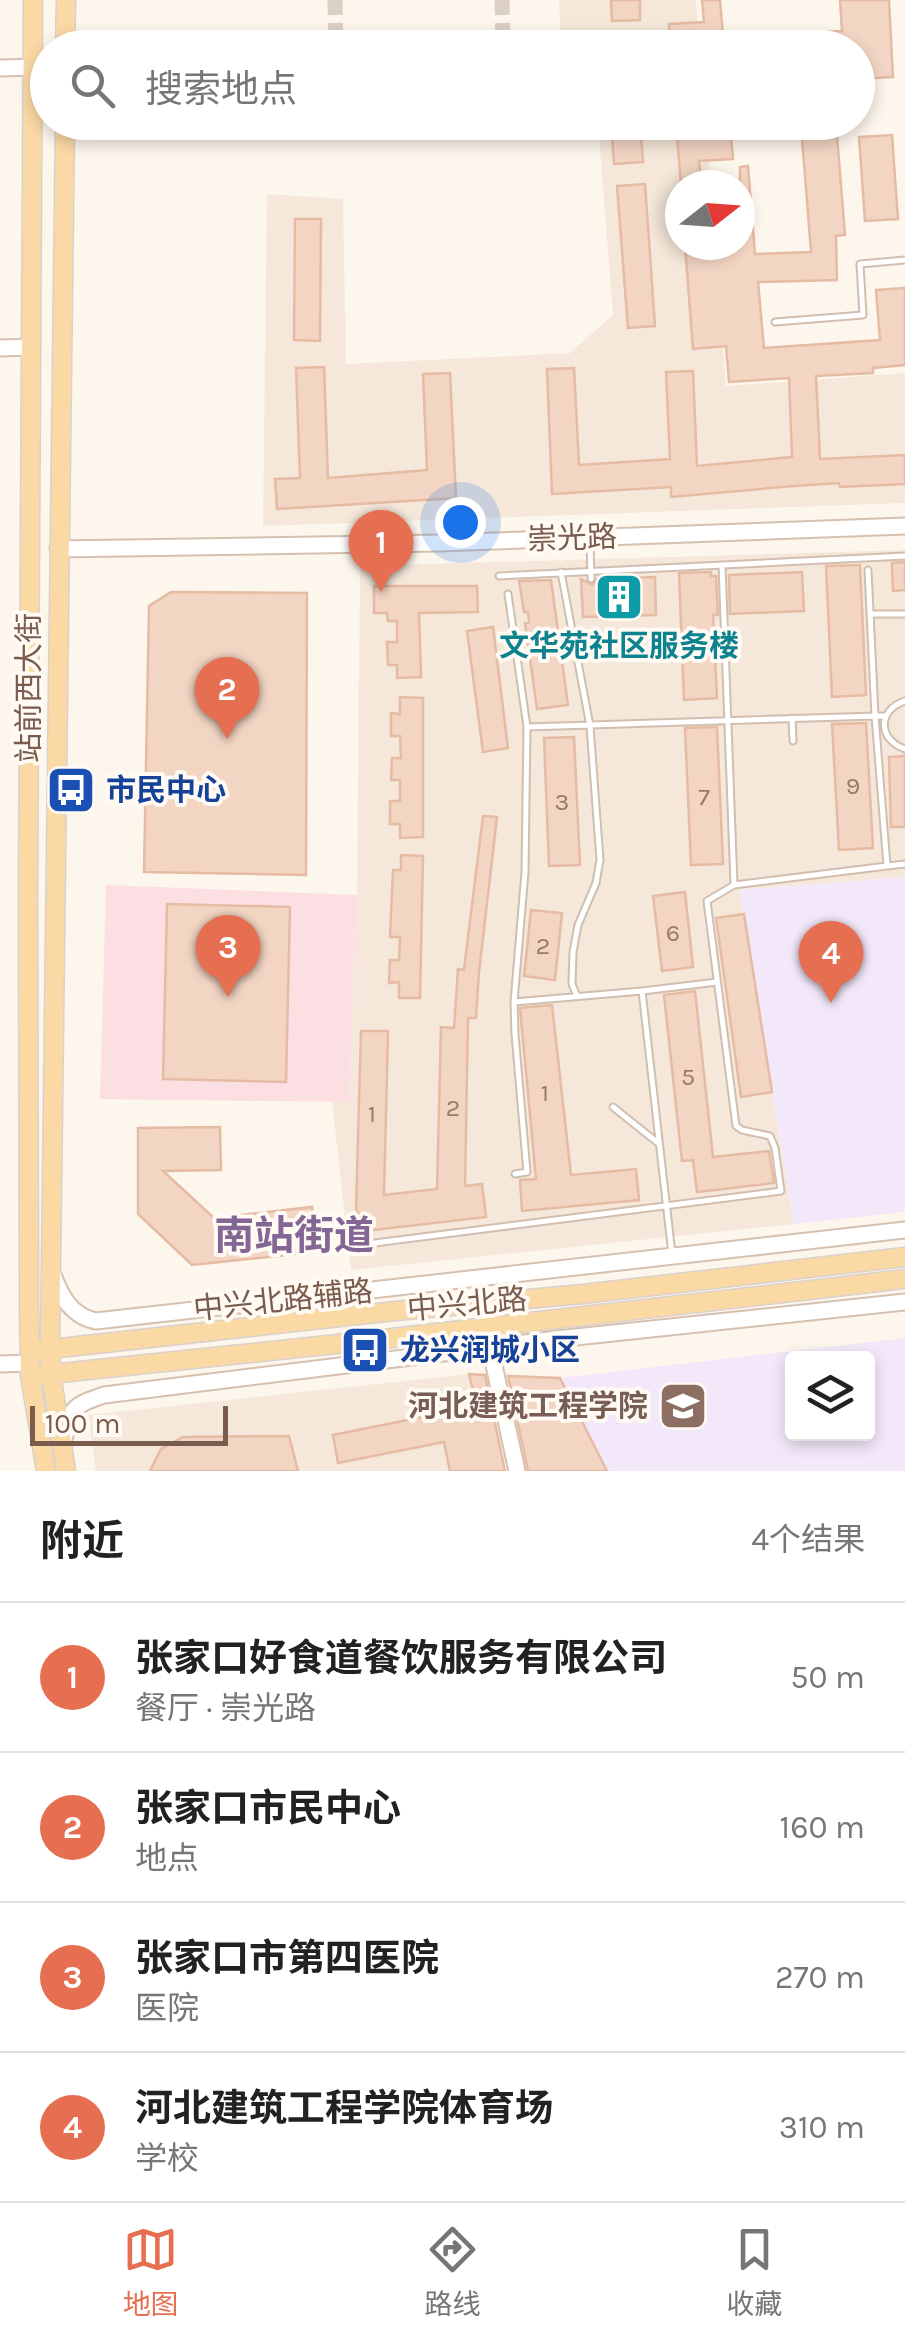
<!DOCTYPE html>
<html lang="zh">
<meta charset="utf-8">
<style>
body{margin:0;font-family:Karla,"Noto Sans SC",sans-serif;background:#f2f2f2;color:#222}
.controls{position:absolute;right:30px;bottom:30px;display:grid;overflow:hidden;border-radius:10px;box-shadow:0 5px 15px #0003}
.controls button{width:90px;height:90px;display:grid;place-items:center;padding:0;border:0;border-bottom:2px solid #e0e0e0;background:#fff;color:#222;font:50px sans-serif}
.compass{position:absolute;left:665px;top:170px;width:90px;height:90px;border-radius:50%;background:#fff;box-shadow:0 5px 15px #0003;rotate:73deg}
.scale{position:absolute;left:30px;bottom:25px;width:198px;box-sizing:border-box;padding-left:10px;border:5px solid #7a5c4d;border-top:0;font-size:28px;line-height:35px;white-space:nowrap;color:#7a5c4d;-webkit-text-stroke:8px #fffaf3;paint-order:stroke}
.you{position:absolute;left:460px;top:522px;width:35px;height:35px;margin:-25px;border:8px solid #fff;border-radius:50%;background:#1a73e8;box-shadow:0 0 0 15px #1a73e833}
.badge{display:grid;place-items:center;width:65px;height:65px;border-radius:50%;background:#e76f51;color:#fff;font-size:32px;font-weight:700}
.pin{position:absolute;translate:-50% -82px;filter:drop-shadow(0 2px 5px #0008)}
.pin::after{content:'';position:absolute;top:52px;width:35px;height:30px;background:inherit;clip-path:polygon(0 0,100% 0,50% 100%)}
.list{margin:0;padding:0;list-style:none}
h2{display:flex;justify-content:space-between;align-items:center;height:130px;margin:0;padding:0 40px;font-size:42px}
h2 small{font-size:32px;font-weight:400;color:#767676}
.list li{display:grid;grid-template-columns:65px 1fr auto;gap:30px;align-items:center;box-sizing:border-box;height:150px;padding:0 40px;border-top:2px solid #e0e0e0}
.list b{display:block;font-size:38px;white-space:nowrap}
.list p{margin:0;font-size:32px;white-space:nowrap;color:#767676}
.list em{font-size:32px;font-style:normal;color:#767676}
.icon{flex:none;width:55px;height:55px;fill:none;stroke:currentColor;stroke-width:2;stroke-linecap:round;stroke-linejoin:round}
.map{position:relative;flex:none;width:905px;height:1471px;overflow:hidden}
.search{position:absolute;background:#fff;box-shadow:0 5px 15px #0003;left:30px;right:30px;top:30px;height:110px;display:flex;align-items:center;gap:25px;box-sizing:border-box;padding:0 35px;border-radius:55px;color:#767676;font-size:38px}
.sheet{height:730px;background:#fff}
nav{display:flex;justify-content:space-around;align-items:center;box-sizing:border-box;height:140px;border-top:2px solid #e0e0e0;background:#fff;font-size:28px;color:#767676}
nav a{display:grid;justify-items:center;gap:5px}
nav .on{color:#e76f51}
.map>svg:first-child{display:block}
.residential{fill:#f5e8da}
.education{fill:#f3e8fa;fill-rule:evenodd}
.medical{fill:#fbdfe3}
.building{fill:#f3d5c3;stroke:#e6bba3;stroke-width:2.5}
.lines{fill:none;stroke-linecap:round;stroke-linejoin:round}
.secondary-tunnel{stroke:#dcd0c4;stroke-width:15;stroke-dasharray:15 8;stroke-linecap:butt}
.lane-casing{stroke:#d1beb0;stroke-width:9}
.secondary-casing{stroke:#d6c0b0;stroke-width:19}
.primary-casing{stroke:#dad1cd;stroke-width:21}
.lane{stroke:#fff;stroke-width:5}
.secondary{stroke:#fff;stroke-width:15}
.primary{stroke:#fbd9a5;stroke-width:18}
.labels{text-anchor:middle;stroke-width:8;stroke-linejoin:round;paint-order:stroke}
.number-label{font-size:25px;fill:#987a6a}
.street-label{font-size:30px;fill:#7a5c4d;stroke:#fffaf3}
.culture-label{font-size:30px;font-weight:bold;fill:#0d838f;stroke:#fffaf3}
.transit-label{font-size:30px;font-weight:bold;fill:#164399;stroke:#fffaf3;text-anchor:start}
.education-label{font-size:30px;font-weight:bold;fill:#785e54;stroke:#fffaf3;text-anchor:end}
.district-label{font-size:40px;font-weight:bold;fill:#846695;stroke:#fffaf3}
</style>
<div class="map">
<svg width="905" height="1471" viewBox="0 0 905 1471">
<rect width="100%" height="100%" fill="#fdf6ec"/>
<path class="residential" d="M559,0H696L699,47H561Z
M598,123H705L710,185H680V245H715L726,386L905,373V503L263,526L267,194L343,199L346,364L570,353L613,315Z
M905,550V877L739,890L794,1224L351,1270L332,1102H349L357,895L360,566Z
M469,1374L492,1471H96L88,1415Z"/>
<path class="education" d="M905,877V1212L794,1224L739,890Z
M905,1338V1471H607L560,1378ZM792,1358H868V1434H792Z"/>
<path class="medical" d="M106,885L357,895L349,1102L100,1099Z"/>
<path class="building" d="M611,0H640V20L612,21Z
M702,0H720L724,48H671L669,24L704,22Z
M840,0H889L893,77L858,79V48H762L761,35L842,31Z
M611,122H640L643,162L614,164Z
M676,122H730L733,159L699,161L701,185H681Z
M837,135L845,235L836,236L837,280L758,282L764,348L880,340L876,290L905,288V365L873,368V373L816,376L820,459L905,455V484L840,487L839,483L794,486L671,497V487L552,494L547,369L574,368L579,465L670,459L666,372L693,371L697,466L792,457L789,378L729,382L726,346L693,349L685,245H740V167L748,166L755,254L811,252L802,138Z
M892,135L898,219L865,221L859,137Z
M645,184L655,326L628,328L617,186Z
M295,219H321L320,341L294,340Z
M324,367L328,478L427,470L423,374L450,373L456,498L277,509L275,479L300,478L296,368Z
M905,562V590L893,591L892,563Z
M860,565L866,695L832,697L826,566Z
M711,572V576H716L718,615H713L717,698L684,700L679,573Z
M802,572L804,611L730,614L729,575Z
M655,577L656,615L583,617L581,579L592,585L597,579Z
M551,580L568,705L537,709L525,623L529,622L528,612H524L519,581Z
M374,586H477L478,612L419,613L421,677L397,678V665H388L387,642H397V621H388L387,613H374Z
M171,592L307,593L306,875L144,872L149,606Z
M493,627L508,748L483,752L467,631Z
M400,697L423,698V837L400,838V824H390V801H400V780H391L392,758H401L400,736H391V713L400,714Z
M866,723L873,848L839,850L832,724Z
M717,727L723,864L691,865L685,728Z
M574,737L580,865L549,866L544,738Z
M905,756V827H891L889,757Z
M483,816L497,817L479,972L476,1018H468L465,1186L482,1184L486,1217L374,1230L356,1210L361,1031H388L384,1195L437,1189L441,1027L454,1028L458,969L464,970Z
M401,855L423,856L420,998H399V982L389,983L390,960H399L400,937H390L393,870H401Z
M685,892L693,967L662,971L653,896Z
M167,904L290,907L286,1082L163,1079Z
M531,910L562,913L555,980L524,976Z
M744,914L772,1092L741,1097L716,918Z
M695,991L713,1157L769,1151L774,1183L697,1192L693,1160L682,1161L664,995Z
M552,1005L571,1175L636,1169L639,1200L522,1211L520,1180L536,1179L520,1008Z
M220,1127L221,1170L163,1171L214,1218L312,1207L316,1252L192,1265L138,1214V1128Z
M469,1374L485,1375L505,1471H450L444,1442L338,1463L333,1435L477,1406Z
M508,1376L560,1378L607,1471H528Z
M289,1436L298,1471H150L161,1449L183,1437Z"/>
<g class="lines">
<path class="secondary-tunnel" d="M335,0L336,48
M502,0L503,48"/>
<g class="lane-casing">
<path id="lane" d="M775,322L863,315L860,264L905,260
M590,541L591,579
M868,570L875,716H886
M561,572L590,726L600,860L596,883L578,925L573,952L572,984L577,996
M499,576L905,556
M508,594L527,727L525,872L514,1002
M870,614H905
M905,701C877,710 878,740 905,749
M792,718L793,741
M527,727L875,716L887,866L734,885
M888,866L905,864
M642,991L717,982
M613,1107L658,1143
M515,1174L527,1172L515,1034L514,1002L642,991L672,1254
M359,1245L781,1191L775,1148L770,1136L742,1130L736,1126L707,901L734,885L722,565"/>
</g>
<g class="secondary-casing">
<path id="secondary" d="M0,68L33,67
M0,348L31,347
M58,549L439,543L905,526
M53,1275C61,1296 71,1316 96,1321L905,1230
M483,1304L490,1347L517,1471
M0,1364L30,1363
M65,1436C69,1407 77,1404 104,1395L557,1339L905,1302"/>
</g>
<g class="primary-casing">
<path id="primary" d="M33,0L28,896L29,1308L30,1376L46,1471
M65,48L66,0
M65,122L50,1349L51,1373L66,1471
M41,1350L395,1311L583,1294L905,1257
M41,1375L366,1341L905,1279"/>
</g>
<use href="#lane" class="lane"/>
<use href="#secondary" class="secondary"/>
<use href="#primary" class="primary"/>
</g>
<defs>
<g id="building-square" transform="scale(2.5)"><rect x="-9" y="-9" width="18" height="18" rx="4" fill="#0f9aa8" stroke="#fffaf3"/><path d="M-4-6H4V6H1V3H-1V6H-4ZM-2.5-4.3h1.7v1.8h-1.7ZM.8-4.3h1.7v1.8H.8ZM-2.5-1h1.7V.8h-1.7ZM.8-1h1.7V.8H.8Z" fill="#fff"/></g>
<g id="bus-square" transform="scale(2.5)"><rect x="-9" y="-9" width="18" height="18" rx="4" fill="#1a4fb4" stroke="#fffaf3"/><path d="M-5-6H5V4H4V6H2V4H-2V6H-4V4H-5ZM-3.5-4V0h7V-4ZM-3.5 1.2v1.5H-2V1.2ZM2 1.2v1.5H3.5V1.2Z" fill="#fff"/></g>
<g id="university-square" transform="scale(2.5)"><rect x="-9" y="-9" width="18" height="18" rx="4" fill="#8d6e63" stroke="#fffaf3"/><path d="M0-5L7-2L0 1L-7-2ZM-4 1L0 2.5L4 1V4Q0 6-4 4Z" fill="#fff"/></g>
</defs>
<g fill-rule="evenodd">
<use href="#building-square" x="619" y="597"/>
<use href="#bus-square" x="71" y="790"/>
<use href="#bus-square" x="365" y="1350"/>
<use href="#university-square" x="683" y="1406"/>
</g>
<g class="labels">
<g class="number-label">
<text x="853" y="794">9</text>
<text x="704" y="805">7</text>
<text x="562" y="810">3</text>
<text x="673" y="941">6</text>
<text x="543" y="954">2</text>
<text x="688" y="1085">5</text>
<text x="545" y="1101">1</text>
<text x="453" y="1116">2</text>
<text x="372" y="1122">1</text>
</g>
<g class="street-label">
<text transform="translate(572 538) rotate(-2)" y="10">崇光路</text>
<text transform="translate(29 688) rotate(-90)" y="10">站前西大街</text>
<text transform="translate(283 1300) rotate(-6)" y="10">中兴北路辅路</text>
<text transform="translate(467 1304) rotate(-5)" y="10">中兴北路</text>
</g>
<g class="culture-label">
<text x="619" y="656">文华苑社区服务楼</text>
</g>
<g class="transit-label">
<text x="106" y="800">市民中心</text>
<text x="400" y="1360">龙兴润城小区</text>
</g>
<g class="education-label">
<text x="648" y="1416">河北建筑工程学院</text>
</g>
<g class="district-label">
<text x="294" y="1249">南站街道</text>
</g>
</g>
</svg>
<div class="controls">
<button><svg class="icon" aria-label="layers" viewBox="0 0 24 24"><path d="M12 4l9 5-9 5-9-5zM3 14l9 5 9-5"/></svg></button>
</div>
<svg class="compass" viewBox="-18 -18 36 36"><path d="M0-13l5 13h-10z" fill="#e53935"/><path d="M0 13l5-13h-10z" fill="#767676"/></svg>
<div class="scale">100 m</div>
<div class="you"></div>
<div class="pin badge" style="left:381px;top:592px">1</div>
<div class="pin badge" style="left:227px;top:739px">2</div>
<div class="pin badge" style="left:228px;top:997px">3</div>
<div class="pin badge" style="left:831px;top:1003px">4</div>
<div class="search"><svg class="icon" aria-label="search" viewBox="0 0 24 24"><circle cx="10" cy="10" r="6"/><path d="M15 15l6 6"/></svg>搜索地点</div>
</div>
<section class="sheet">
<h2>附近<small>4个结果</small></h2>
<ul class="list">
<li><span class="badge">1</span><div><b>张家口好食道餐饮服务有限公司</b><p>餐厅 · 崇光路</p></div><em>50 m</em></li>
<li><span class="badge">2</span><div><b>张家口市民中心</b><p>地点</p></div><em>160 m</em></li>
<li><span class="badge">3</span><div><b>张家口市第四医院</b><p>医院</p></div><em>270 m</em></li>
<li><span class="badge">4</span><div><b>河北建筑工程学院体育场</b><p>学校</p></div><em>310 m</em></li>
</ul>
</section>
<nav>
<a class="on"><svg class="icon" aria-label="map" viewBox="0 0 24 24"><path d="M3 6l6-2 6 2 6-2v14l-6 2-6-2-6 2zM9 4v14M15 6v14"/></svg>地图</a>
<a><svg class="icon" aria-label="directions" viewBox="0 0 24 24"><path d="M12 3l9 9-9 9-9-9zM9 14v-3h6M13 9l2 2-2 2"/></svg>路线</a>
<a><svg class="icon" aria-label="saved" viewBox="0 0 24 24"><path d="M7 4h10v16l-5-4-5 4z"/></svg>收藏</a>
</nav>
